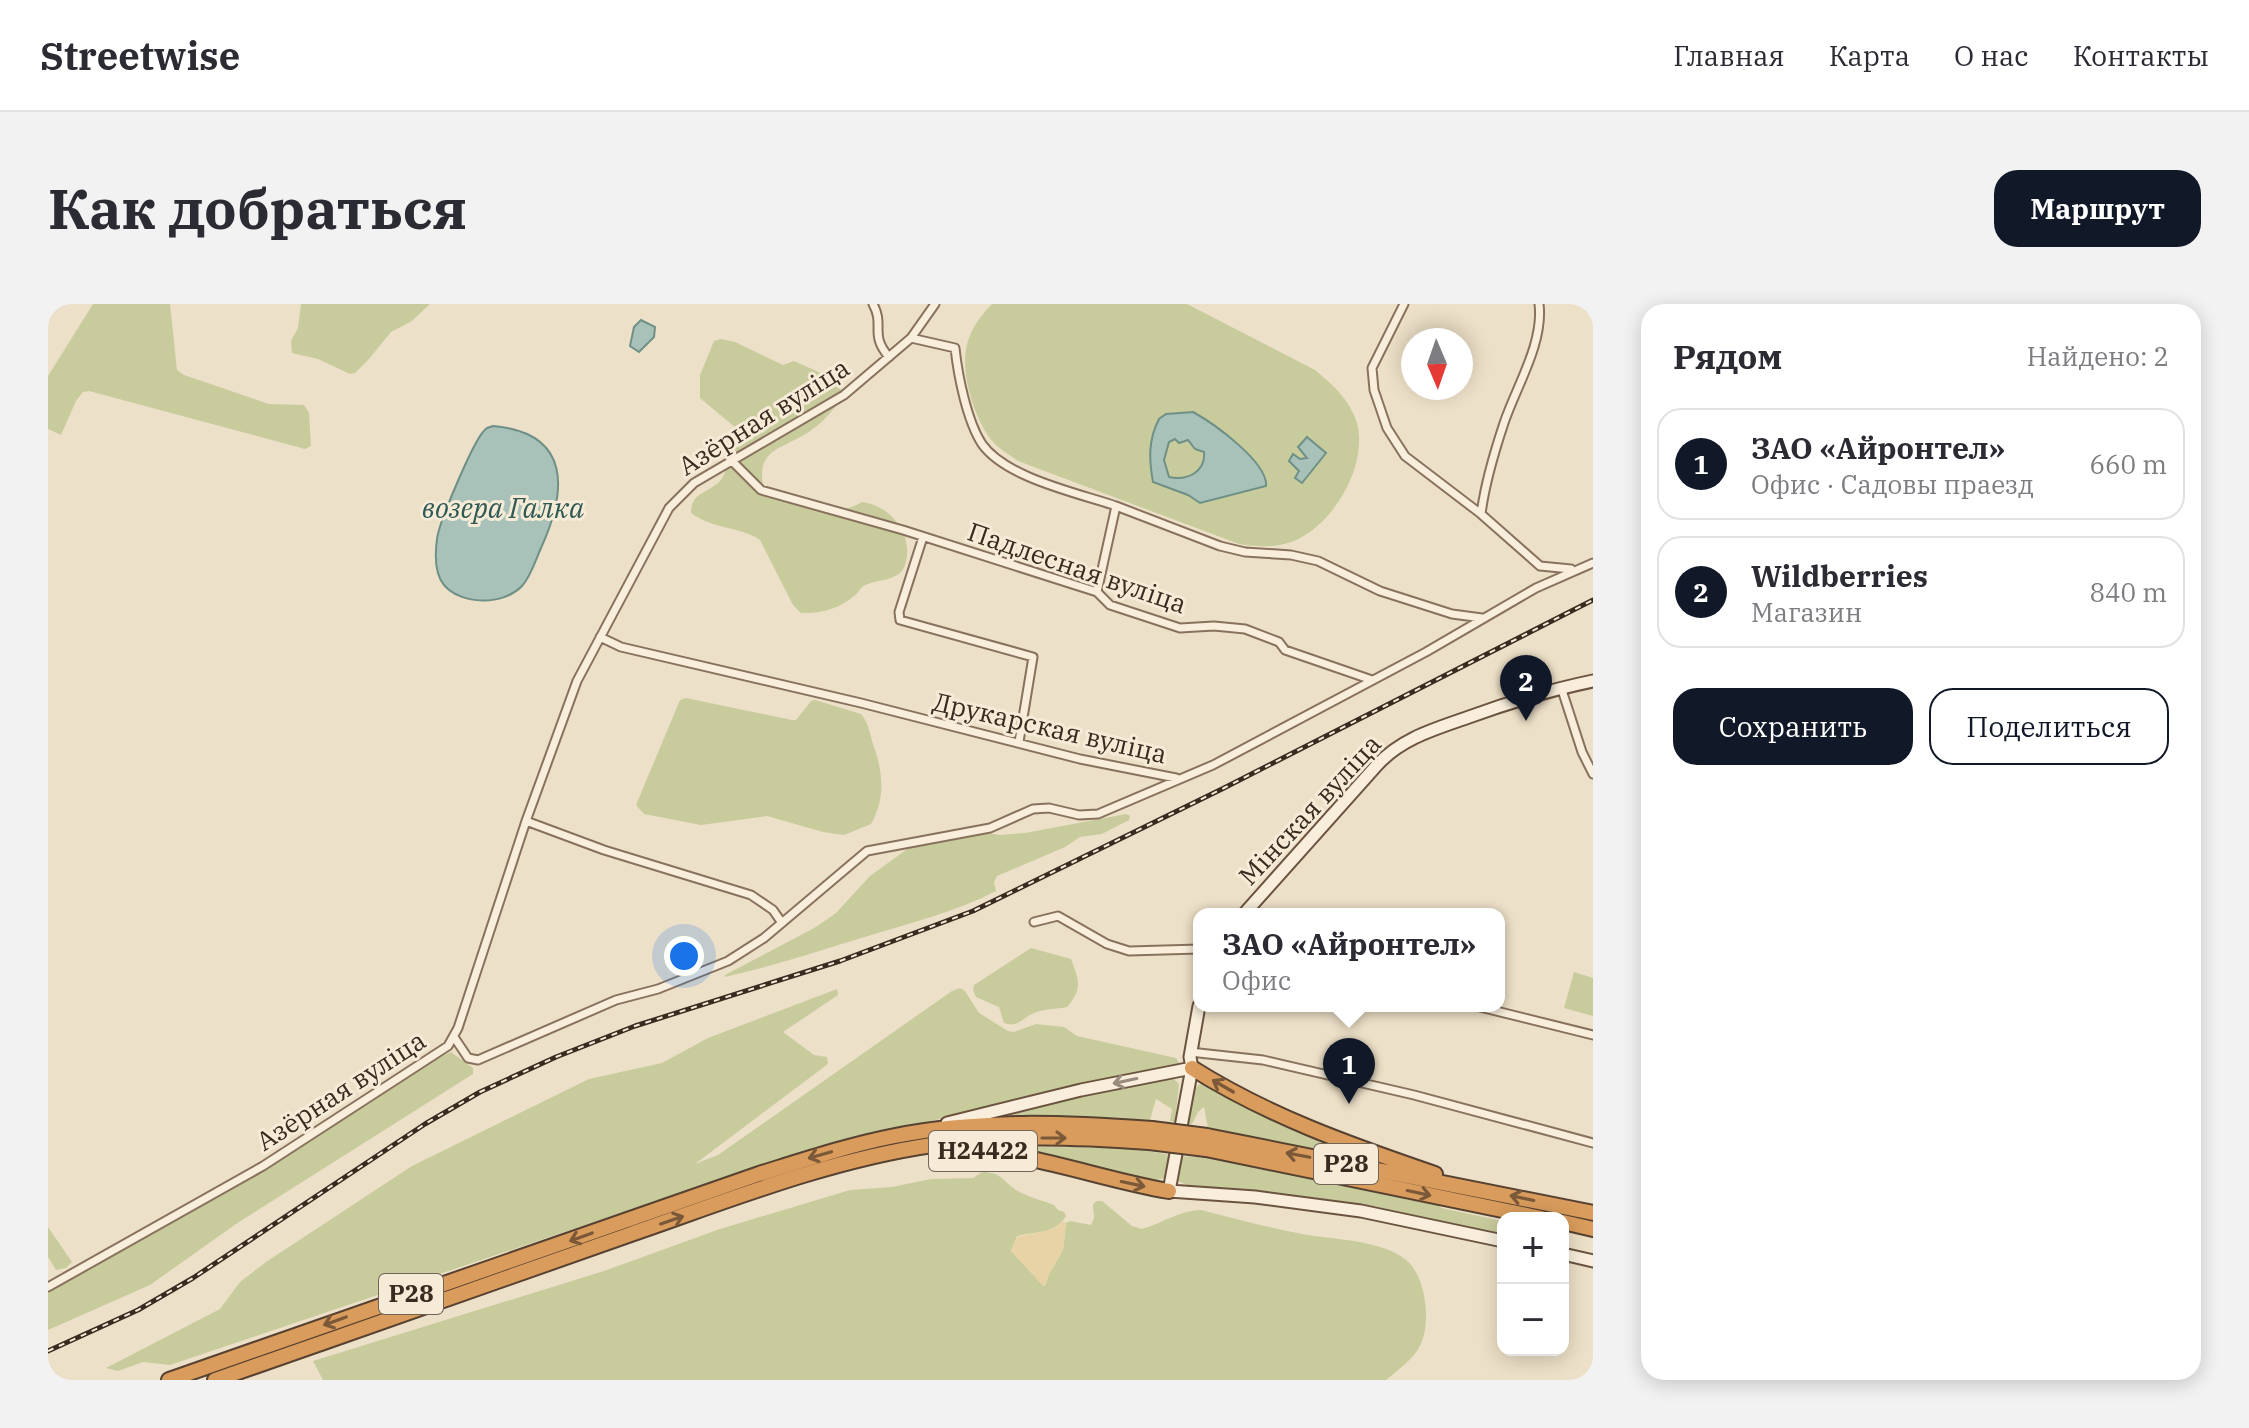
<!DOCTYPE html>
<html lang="ru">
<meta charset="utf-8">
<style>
body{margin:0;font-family:"IBM Plex Serif",serif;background:#f2f2f3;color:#2b2b33}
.controls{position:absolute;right:24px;bottom:24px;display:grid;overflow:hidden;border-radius:16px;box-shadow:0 4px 20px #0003}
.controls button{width:72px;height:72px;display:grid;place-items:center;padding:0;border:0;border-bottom:2px solid #e1e1e2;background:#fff;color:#2b2b33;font:40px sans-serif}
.compass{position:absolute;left:1353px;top:24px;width:72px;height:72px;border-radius:50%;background:#fff;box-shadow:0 4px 20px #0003;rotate:178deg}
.you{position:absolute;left:636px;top:652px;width:28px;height:28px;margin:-20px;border:6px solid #fff;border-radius:50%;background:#1a73e8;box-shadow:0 0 0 12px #1a73e833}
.badge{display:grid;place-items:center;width:52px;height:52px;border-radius:50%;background:#111827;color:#fff;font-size:26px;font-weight:700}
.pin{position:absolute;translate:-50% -66px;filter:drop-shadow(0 2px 4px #0008)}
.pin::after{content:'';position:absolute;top:42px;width:28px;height:24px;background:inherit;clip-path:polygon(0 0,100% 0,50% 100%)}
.popup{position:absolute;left:1145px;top:604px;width:312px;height:104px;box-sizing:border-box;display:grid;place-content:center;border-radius:16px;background:#fff;filter:drop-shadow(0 2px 6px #0005);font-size:26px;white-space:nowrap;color:#7c7c81}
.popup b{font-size:30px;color:#2b2b33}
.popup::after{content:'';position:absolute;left:50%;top:100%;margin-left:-16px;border:16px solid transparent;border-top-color:#fff}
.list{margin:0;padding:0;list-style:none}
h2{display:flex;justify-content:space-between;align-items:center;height:104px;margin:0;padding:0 32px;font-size:34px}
h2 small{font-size:26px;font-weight:400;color:#7c7c81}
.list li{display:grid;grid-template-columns:52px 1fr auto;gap:24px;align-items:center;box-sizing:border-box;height:112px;margin:0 16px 16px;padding:0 16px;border:2px solid #e1e1e2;border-radius:24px}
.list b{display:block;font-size:30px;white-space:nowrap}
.list p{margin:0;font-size:26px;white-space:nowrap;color:#7c7c81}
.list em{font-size:26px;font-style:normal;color:#7c7c81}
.actions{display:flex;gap:16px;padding:24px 32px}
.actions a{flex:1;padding:18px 0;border:2px solid #111827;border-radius:24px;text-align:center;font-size:28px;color:#111827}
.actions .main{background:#111827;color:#fff}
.map{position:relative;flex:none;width:1545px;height:1076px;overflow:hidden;border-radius:24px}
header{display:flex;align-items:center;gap:48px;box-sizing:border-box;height:112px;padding:0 40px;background:#fff;border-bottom:2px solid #e1e1e2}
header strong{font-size:38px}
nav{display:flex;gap:44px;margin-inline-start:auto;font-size:28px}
.intro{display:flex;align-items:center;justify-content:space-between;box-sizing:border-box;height:192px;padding:0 48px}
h1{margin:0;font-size:56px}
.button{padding:20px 36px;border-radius:24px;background:#111827;color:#fff;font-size:28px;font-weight:700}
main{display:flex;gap:48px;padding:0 48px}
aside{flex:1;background:#fff;border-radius:24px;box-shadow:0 4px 20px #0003}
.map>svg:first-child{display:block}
.green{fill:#c8cb9c}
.sand{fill:#e8d3a6}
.water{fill:#a9c2b9;stroke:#6f9086;stroke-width:2;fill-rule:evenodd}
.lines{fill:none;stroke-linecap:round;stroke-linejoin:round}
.street-casing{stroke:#89725d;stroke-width:11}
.secondary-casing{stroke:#6b5340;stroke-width:15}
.highway-casing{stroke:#574131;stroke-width:18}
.street{stroke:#f8eedb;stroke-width:7}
.secondary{stroke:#f8eedb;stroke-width:11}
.highway{stroke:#d99c5c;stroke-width:14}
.rail-casing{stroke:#3a2b20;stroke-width:5}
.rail{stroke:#f5ebd7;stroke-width:2;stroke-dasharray:6;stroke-linecap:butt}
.highway-bridge-casing{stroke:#574131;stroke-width:18;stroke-linecap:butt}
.highway-bridge{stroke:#d99c5c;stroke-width:14}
.oneway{stroke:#998c7e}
.oneway2{stroke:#7a5838}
.labels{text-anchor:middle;stroke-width:6;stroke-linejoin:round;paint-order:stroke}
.shield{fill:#f5ebd7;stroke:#726557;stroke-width:2}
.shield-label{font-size:24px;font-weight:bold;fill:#3a2b20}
.street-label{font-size:26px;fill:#3a2b20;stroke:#f5ebd7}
.water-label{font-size:28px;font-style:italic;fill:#305954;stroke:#f5ebd7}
</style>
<header>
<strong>Streetwise</strong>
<nav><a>Главная</a><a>Карта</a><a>О нас</a><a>Контакты</a></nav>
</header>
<div class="intro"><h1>Как добраться</h1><a class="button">Маршрут</a></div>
<main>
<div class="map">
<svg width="1545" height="1076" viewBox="0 0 1545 1076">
<rect width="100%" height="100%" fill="#ede0c8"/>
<path class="green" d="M45,0H122L129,66L136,71L221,100L256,101L261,109L263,142L257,145L41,87L35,88L28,97L13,131L0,125V72Z
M253,0H382L364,17L343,28L321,55L307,69L302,70L270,55L244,49L243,37L250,24Z
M944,0H1139L1267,66C1285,81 1302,96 1309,119C1320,162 1286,220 1246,237C1228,244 1211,243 1191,240L970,157C960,150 949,144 941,133C925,110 911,65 920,37C924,23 934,10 944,0Z
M673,35L687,38L735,61L746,57C763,65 788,73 796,91C785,107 773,121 756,131C730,146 707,147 716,186C746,196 784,217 814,198C842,201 867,231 857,261C851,279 827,274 814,283C811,286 809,290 806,292C790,305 773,310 753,309L745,301L712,236C695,223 666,226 643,209C643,188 659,190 672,177C680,168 678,156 683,146C685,140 690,134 694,129L652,94V71L666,37Z
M638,394L744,416H748L763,397L767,396L813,410C820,418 822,429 825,440C835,468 838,493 823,520L796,531L775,528L719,512L653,521L596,510L588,501L632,396Z
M1078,510L1082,512L1081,516L1054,530L1032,533L1017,543L949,572L946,578L948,587C908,608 862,619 820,632C773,646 726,662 677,673V671L768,623L788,609L822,572L880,530L921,526L952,531L977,529Z
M983,644L1023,655C1031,677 1035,684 1019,703C1009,705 995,705 986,709C974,714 970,724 956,719L951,703L928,693L925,686L926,681Z
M1526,668L1545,674V712L1516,704Z
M912,684L917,687L931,709L960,727L966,728L988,720L1016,723L1029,732L1128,754L1131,759L759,846L122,1061L95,1058L70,1067L58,1064L172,1005L192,978L218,958L364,862L541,775L614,759L660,734L789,685L790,691L735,728L766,751L779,753L780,760L647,860L670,851L904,687Z
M403,748L425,764V770L188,920L102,981L0,1026V983L215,862L335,782Z
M1116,773L1125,774L1131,780L1127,818L1122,817L1124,805L1108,795L1102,816L991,811L933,814Z
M1153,779L1160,780L1343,862L1160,824L1156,803L1150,808L1144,820L1137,819L1144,787Z
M936,842L1084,844L1122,851L1116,874L1101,878Z
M1131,852L1161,854L1390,900L1393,904L1455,917V930L1329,903L1263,893L1139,881L1130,877L1128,871Z
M934,868C953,868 955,877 968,886C979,893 994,896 1006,901L1010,906L1016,908L1018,912C1006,931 988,927 969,932L963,947L997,982L1001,970L1015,946L1018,919L1022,917L1043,921L1046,914L1045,901L1048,897H1054L1084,922L1094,925C1115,919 1130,907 1153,906C1186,914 1220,924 1254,930C1285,936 1327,935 1354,953C1371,963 1377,989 1378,1007C1379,1045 1365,1054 1338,1076H275L265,1057L556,967L672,925L802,886L844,883L883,875L925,874Z
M0,923L24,958L18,964L8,966L0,953Z"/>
<path class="sand" d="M1015,917L1018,919L1015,946L1001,970L997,982H995L963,947L969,933L1005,925Z"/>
<path class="water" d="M593,16L607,23L606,33L591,48L582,42L586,23Z
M1145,108C1165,119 1220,158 1218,182L1152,199L1140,191L1105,178C1101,156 1100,136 1111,115L1118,110ZM1127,135L1131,139L1140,136L1147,145L1156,148C1158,168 1139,177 1121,173L1116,156L1121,138Z
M445,122C524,129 519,187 493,244C488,255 483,272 474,282C455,302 413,301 396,281C386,269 387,250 389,235C391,218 424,141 435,128C439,123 439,124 445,122Z
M1259,133L1278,149L1254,179L1247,174L1251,167L1241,157L1245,150L1252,155L1259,154L1250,143Z"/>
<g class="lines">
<g class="street-casing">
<path id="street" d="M825,0C837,22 821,30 841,53
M1356,0L1324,64L1326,86L1339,124L1357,152L1433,210
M1491,0C1496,39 1468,83 1456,119C1446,149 1437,179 1433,210L1492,262L1523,265
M863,34L907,44C910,72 919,117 934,140C958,174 1030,189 1068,202L1049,288
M683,156L713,186L855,226L1049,288L1062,301L1132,324L1166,322L1197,325L1231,338L1237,346L1324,376
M1068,202L1172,242L1197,248L1243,251L1270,257L1332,287L1404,310L1434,314
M875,233L851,308L852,316L985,353L971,438
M552,333L573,343L813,399L1032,455L1128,474
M1513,383L1534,448L1545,470
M478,517L556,546L703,591L725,606L734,619
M986,618L1010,612L1059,640L1081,647L1151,645
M1428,702L1545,731
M406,733L420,754L430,756L568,696L610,685L680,657L716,634L819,547L942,524L985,505L1001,504L1031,511L1050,510L1165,461L1378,348L1488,284L1545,259
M1142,748L1215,756L1366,791L1545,839
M0,983L215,862L400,742L410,724L478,517L529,377L621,204L646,179L796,91L863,34L887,0"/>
</g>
<g class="secondary-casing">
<path id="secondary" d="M1196,610L1329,461C1354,434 1387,425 1421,413C1462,398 1502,386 1545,377
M1151,702L1142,753L1144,764L1121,887L1207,893L1313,907L1455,937
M899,819L1033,786L1144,764
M1515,950L1545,957"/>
</g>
<g class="highway-casing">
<path id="highway" d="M1144,764C1220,812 1302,841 1387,870
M1159,832L1545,909
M1158,845L1493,914
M909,846C982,847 1050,875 1121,887
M1515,918L1545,925
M121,1076L711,870C756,856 801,841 847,832C931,815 1019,819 1104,825
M167,1076C306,1028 445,978 583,930C681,896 781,856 884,841C955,830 1030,833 1101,838"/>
</g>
<use href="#street" class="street"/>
<use href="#secondary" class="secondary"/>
<use href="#highway" class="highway"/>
<g class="rail-casing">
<path id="rail" d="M0,1047L90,1006L145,974L377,820L432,788L508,753L587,722L792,657L925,607L1176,484L1545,296"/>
</g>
<use href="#rail" class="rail"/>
<g class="highway-bridge-casing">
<path id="highway-bridge" d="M1104,825L1159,832
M1101,838L1158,845"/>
</g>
<use href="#highway-bridge" class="highway-bridge"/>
</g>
<defs><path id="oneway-shaft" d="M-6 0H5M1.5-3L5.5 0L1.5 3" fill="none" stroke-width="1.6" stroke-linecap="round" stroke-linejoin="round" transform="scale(2)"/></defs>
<use class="oneway" href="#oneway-shaft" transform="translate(1077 777) rotate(168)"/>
<g class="oneway2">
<use href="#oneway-shaft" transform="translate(1175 782) rotate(-150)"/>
<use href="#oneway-shaft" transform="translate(1006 834)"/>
<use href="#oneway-shaft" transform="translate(772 851) rotate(164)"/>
<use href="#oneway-shaft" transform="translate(1250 851) rotate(-169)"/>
<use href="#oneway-shaft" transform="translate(1085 880) rotate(12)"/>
<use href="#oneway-shaft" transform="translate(1371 889) rotate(12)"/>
<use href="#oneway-shaft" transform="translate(1474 894) rotate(-168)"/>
<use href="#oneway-shaft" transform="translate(624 916) rotate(-19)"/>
<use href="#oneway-shaft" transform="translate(533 933) rotate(160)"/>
<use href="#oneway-shaft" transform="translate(287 1017) rotate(160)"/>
</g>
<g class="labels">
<g class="shield">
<rect x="881" y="827" width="108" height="40" rx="6"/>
<rect x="1266" y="840" width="64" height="40" rx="6"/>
<rect x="331" y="970" width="64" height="40" rx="6"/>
</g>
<g class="shield-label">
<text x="935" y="855">Н24422</text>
<text x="1298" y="868">Р28</text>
<text x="363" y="998">Р28</text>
</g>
<g class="street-label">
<text transform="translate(716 113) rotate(-32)" y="9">Азёрная вуліца</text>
<text transform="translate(1029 264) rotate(19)" y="9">Падлесная вуліца</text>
<text transform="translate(1002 424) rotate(13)" y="9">Друкарская вуліца</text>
<text transform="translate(1262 506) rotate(-47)" y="9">Мінская вуліца</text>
<text transform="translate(293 787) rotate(-33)" y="9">Азёрная вуліца</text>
</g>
<g class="water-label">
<text x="455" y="214">возера Галка</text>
</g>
</g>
</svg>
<div class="controls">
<button>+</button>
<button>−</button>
</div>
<svg class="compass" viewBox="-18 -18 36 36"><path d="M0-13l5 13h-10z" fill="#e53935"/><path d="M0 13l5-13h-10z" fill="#7c7c81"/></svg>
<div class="you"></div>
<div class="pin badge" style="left:1301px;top:800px">1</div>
<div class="popup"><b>ЗАО «Айронтел»</b>Офис</div>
<div class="pin badge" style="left:1478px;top:417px">2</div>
</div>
<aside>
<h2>Рядом<small>Найдено: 2</small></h2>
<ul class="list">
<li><span class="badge">1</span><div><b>ЗАО «Айронтел»</b><p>Офис · Садовы праезд</p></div><em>660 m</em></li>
<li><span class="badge">2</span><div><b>Wildberries</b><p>Магазин</p></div><em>840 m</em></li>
</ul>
<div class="actions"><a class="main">Сохранить</a><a>Поделиться</a></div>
</aside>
</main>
